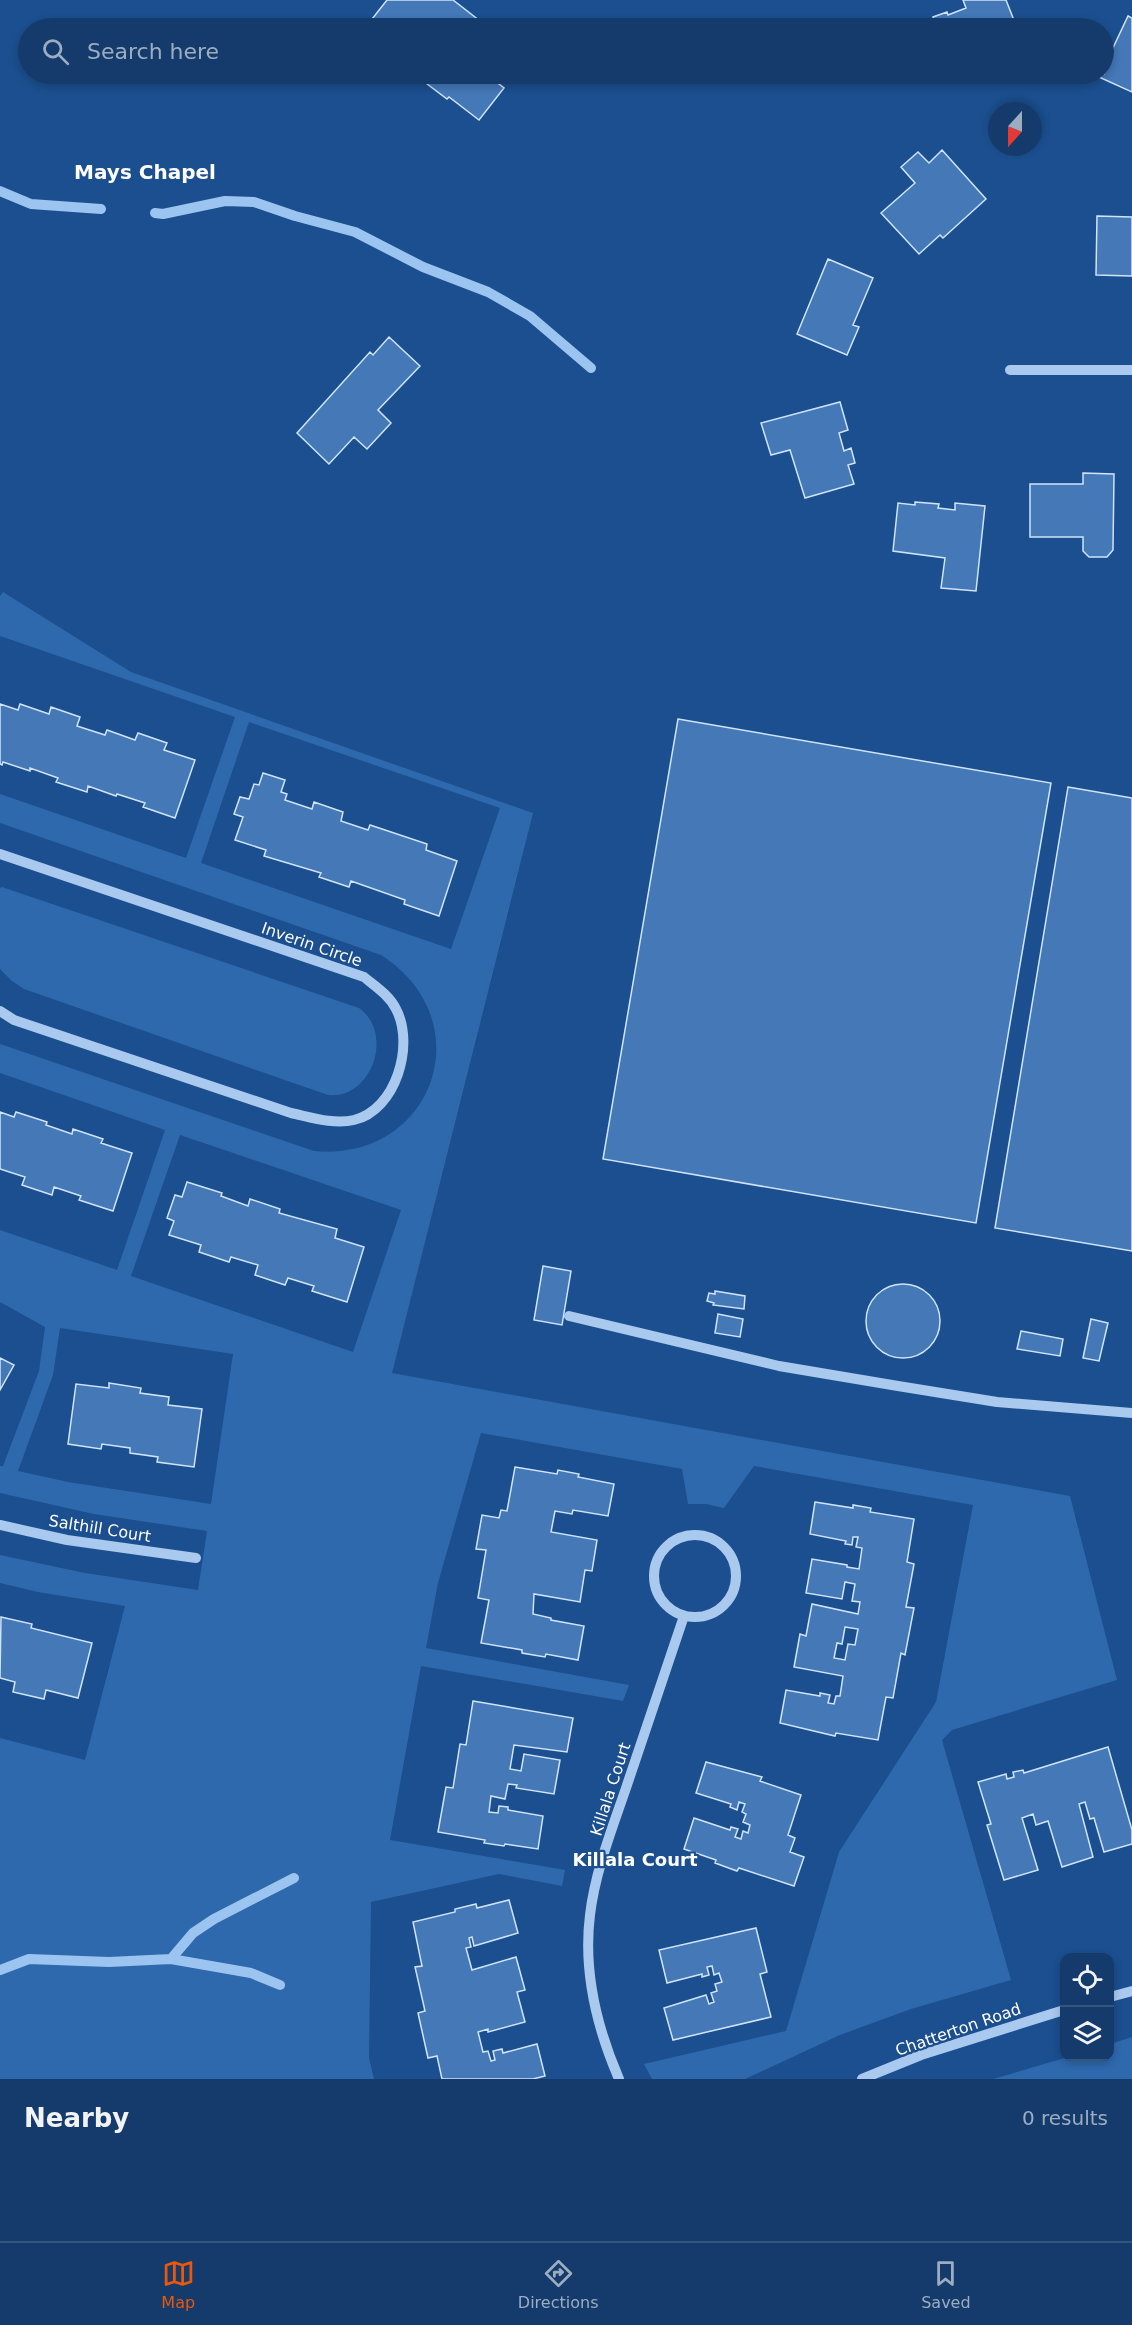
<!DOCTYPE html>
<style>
body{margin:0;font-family:"DejaVu Sans",sans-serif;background:#1d4271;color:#f1f3f6}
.controls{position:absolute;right:18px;bottom:18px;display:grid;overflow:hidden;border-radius:12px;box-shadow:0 3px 9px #0003}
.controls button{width:54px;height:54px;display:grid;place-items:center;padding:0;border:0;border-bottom:2px solid #33557e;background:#143b6b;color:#f1f3f6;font:30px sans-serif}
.compass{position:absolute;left:988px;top:102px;width:54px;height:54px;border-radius:50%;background:#143b6b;box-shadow:0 3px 9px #0003;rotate:201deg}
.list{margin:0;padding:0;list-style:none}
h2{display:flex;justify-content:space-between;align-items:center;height:78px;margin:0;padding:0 24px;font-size:26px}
h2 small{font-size:20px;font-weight:400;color:#9dadc1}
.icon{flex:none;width:33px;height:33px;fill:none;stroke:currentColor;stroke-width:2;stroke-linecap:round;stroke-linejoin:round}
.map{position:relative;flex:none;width:1132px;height:2079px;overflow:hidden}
.search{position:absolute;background:#143b6b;box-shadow:0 3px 9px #0003;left:18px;right:18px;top:18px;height:66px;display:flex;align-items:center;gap:15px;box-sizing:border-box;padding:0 21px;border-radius:33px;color:#9dadc1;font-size:22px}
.sheet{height:162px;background:#143b6b}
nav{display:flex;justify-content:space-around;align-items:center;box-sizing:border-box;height:84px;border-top:2px solid #33557e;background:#143b6b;font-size:16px;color:#9dadc1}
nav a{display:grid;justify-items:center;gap:3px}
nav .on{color:#ea580c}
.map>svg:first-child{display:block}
.green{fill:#2e69ad;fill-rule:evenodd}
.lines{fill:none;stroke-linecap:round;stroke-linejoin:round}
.stream{stroke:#9cc4f0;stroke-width:10}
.building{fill:#4478b7;stroke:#cfe3fa;stroke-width:1.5;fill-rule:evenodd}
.minor{stroke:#a9c9ee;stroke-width:10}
.labels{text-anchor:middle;stroke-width:4.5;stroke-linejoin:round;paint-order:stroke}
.street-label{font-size:16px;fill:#fff;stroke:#1b4f8f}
.neighbourhood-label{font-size:18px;font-weight:bold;fill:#fff;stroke:#1b4f8f}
.quarter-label{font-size:20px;font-weight:bold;fill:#fff;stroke:#1b4f8f}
</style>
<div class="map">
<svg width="1132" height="2079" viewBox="0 0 1132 2079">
<rect width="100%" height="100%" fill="#1b4f8f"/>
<path class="green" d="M3,592L131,672L533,813L392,1373L1070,1496L1117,1680L952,1730L942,1740L1011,1980L911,2009L840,2035L745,2079H652L644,2064L786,2031L839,1852L936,1702L973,1505L754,1466L724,1508L706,1504H688L682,1469L481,1433L438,1583L426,1648L629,1685L623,1701L421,1666L390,1840L565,1870L562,1886L499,1874L371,1902L369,2058L374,2079H0V1738L85,1760L125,1606L38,1592L0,1583V1555L85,1573L198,1590L207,1531L94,1514L0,1493V1466H3L39,1371L45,1327L0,1302V1230L117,1270L165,1130L0,1073V1044L314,1151C434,1162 483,1020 381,955L0,823V794L186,858L235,717L0,636V596ZM249,722L500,808L451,949L201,863ZM180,1135L401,1210L353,1352L131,1276ZM60,1328L233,1354L211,1504L68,1482L18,1471L53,1375Z
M2,887L359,1008C395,1034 371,1100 328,1095L24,989L12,981L0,969V888Z
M1132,2037V2079H993L1068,2057L1110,2056V2044Z"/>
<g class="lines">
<path class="stream" d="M0,191L31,204L101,209
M155,213L163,214L225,201L254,202L295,216L355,232L423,267L488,292L530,316L591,368
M171,1959L193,1933L214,1919L294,1878
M0,1970L29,1959L109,1962L171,1959L251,1973L280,1985"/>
</g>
<path class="building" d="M387,0H453L489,28H365Z
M963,0H1006L1017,28H916L915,26L922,21H930L934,19L933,17L947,12L948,15L966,8Z
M1128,16L1132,18V92L1099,77L1100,74H1104V67Z
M414,74H486L504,88L479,120L449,97L447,99Z
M933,74H951L935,80Z
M942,150L986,199L943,238L940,235L919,254L881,213L915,183L901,167L918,152L929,163Z
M1097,216L1132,217V276L1096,275Z
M828,259L873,278L853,325L859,327L847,355L797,334Z
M389,337L420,366L378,410L391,423L367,449L354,437L329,464L297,433L370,352L373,355Z
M840,402L848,430L839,433L844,451L851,448L855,463L848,465L854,484L805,498L790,450L771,455L761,423Z
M1083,473L1114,474L1113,550L1107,557H1089L1083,551V537H1030V484H1083Z
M915,502L939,504L938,508L955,510V503L985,506L976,591L941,588L945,558L893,551L898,503L915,505Z
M0,704L18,710L20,704L49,714L51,707L80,717L77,726L105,735L107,730L135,740L138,733L167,743L164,750L195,760L175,818L143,807L145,803L117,794L116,796L88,786L87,792L56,782L58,778L30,768V771L3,762L2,765L0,764Z
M678,719L1051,783L976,1223L603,1159Z
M263,773L285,780L281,792L287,794L285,800L312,809L314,802L343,812L341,821L368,830L370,825L427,844L426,850L457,861L439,916L404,904L405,900L351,881L349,887L319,877L321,873L264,856L266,850L235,840L243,817L234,814L240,797L249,799L254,784L259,785Z
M1068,787L1132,798V1251L995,1228Z
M0,1112L14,1117L16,1112L47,1122L46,1125L72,1134L73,1129L103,1139L101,1143L132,1153L113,1211L79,1200L81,1196L54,1187L52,1195L22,1185L25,1177L0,1169Z
M187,1182L222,1193L221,1196L248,1206L250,1199L280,1209L279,1213L337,1229L335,1238L364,1247L347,1302L312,1291L314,1286L288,1278L285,1285L255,1275L258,1265L231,1257L229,1262L199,1252L201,1245L169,1235L174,1221L167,1218L175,1195L182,1197Z
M543,1266L571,1271L562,1325L534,1320Z
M866 1321a37 37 0 1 1 74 0a37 37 0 1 1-74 0Z
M715,1291L745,1296L744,1309L713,1305L714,1303L707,1301L709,1293L715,1294Z
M718,1314L743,1319L740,1337L715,1333Z
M1091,1319L1108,1323L1099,1361L1083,1358Z
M1021,1331L1063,1339L1060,1356L1017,1349Z
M0,1358L14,1365L0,1390Z
M109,1383L141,1388L140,1393L169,1397L168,1405L202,1409L194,1467L157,1462L158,1457L130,1453V1448L102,1444L101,1449L68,1444L76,1384L109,1388Z
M515,1467L557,1474L558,1470L579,1474L578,1477L614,1484L608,1516L573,1510L572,1514L555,1511L551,1532L597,1540L592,1571L585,1570L580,1602L534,1594L533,1614L551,1618V1620L584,1626L578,1660L546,1654L545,1657L522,1653V1650L481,1643L489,1600L478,1598L486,1550L476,1549L482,1515L499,1518L501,1510L507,1511Z
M815,1502L853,1508V1505L871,1508L870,1512L914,1519L907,1562L914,1564L906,1607L914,1608L905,1655L901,1653L893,1698L886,1697L878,1740L836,1733L835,1736L780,1723L786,1690L820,1696V1693L830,1695L828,1703L834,1704L836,1696H840L843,1676L794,1667L800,1634L806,1636L812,1604L858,1614L860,1602L852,1601L855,1584L845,1582L842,1599L806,1593L812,1559L847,1565V1567L859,1569L862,1548L856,1547L858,1537H853L852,1545L845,1544L846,1541L810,1534ZM845,1627L858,1629L855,1645L848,1644L845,1660L834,1658L837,1643L842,1644Z
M1,1617L32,1624L31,1628L92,1643L78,1698L46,1690L44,1699L13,1692L15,1682L0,1678Z
M473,1701L573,1718L567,1752L514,1745L510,1769L521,1771L524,1754L560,1760L554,1794L516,1788L517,1785L508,1784L505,1799L491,1796L489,1812L498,1813L499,1806L508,1807V1810L543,1816L538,1849L505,1844L504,1846L484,1843L485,1840L438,1832L446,1787L453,1788L460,1744L466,1745Z
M1108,1747L1132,1830V1844L1104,1852L1094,1818L1090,1819L1085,1802L1079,1804L1093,1857L1062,1867L1048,1821L1036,1825L1033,1814L1022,1818L1038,1870L1004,1880L987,1825L991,1824L978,1782L1006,1774L1007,1779L1014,1777L1013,1772L1023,1770L1024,1773Z
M706,1762L762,1777L760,1781L801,1795L788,1835L795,1838L790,1852L804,1857L794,1886L739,1868L737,1871L715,1863L716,1860L684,1849L694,1818L730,1830L731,1827L738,1829L735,1837L741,1839L743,1831L748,1833L750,1825L743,1822L746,1814L742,1812L745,1804L739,1802L737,1810L730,1807L731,1804L696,1793Z
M509,1900L518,1933L474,1946L472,1937L469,1938L471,1947L466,1948L472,1970L516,1957L525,1990L517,1992L525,2022L488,2032V2029L478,2032L483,2052L488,2051L491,2061L495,2060L493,2051L502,2049L503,2053L537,2044L545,2076L533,2079H442L437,2056L428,2058L418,2013L425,2011L415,1967L422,1966L413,1922L455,1912V1909L476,1904L477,1908Z
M756,1928L767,1972L760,1974L771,2017L673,2040L664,2008L706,1995L709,2004L714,2002L711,1993L717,1991L715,1984L722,1982L719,1973L714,1975L712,1966L707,1967L709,1975L702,1977V1974L667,1983L659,1950Z"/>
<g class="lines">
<path class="minor" d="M1010,370H1132
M0,854L364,977C376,987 389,995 396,1009C415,1045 396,1110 354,1120C334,1125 310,1117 291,1113L14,1020L0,1011
M569,1316L779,1366L898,1386L997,1402L1132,1413
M0,1525L67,1540L196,1558
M654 1576a41 41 0 1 1 82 0a41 41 0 1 1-82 0Z
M1110,1997L1132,1991
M619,2079C597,2028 583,1971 590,1915C595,1872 612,1829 626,1788C645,1731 665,1674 684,1616
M862,2079L921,2055L1064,2010"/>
</g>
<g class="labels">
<g class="street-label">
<text transform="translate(312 944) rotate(19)" y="6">Inverin Circle</text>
<text transform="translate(100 1528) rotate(9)" y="6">Salthill Court</text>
<text transform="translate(610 1789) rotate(-72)" y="6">Killala Court</text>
<text transform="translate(958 2029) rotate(-19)" y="6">Chatterton Road</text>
</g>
<g class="neighbourhood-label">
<text x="635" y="1866">Killala Court</text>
</g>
<g class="quarter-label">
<text x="145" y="179">Mays Chapel</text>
</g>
</g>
</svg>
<div class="controls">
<button><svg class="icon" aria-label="locate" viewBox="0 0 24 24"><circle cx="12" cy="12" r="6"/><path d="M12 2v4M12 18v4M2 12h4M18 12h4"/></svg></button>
<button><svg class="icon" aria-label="layers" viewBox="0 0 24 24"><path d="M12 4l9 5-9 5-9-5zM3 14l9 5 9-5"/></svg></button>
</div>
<svg class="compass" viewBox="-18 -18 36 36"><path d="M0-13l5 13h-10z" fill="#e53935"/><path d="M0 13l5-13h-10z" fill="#9dadc1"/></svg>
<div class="search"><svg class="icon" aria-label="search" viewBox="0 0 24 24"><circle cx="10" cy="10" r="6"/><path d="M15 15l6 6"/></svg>Search here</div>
</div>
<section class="sheet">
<h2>Nearby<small>0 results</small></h2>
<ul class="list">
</ul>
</section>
<nav>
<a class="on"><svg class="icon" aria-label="map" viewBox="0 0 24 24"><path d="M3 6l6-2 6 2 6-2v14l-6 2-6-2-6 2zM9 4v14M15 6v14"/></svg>Map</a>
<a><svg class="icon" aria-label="directions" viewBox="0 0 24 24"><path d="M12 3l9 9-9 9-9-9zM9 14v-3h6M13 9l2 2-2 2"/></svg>Directions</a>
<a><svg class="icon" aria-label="saved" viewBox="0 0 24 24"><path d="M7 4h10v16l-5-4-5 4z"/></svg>Saved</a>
</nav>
